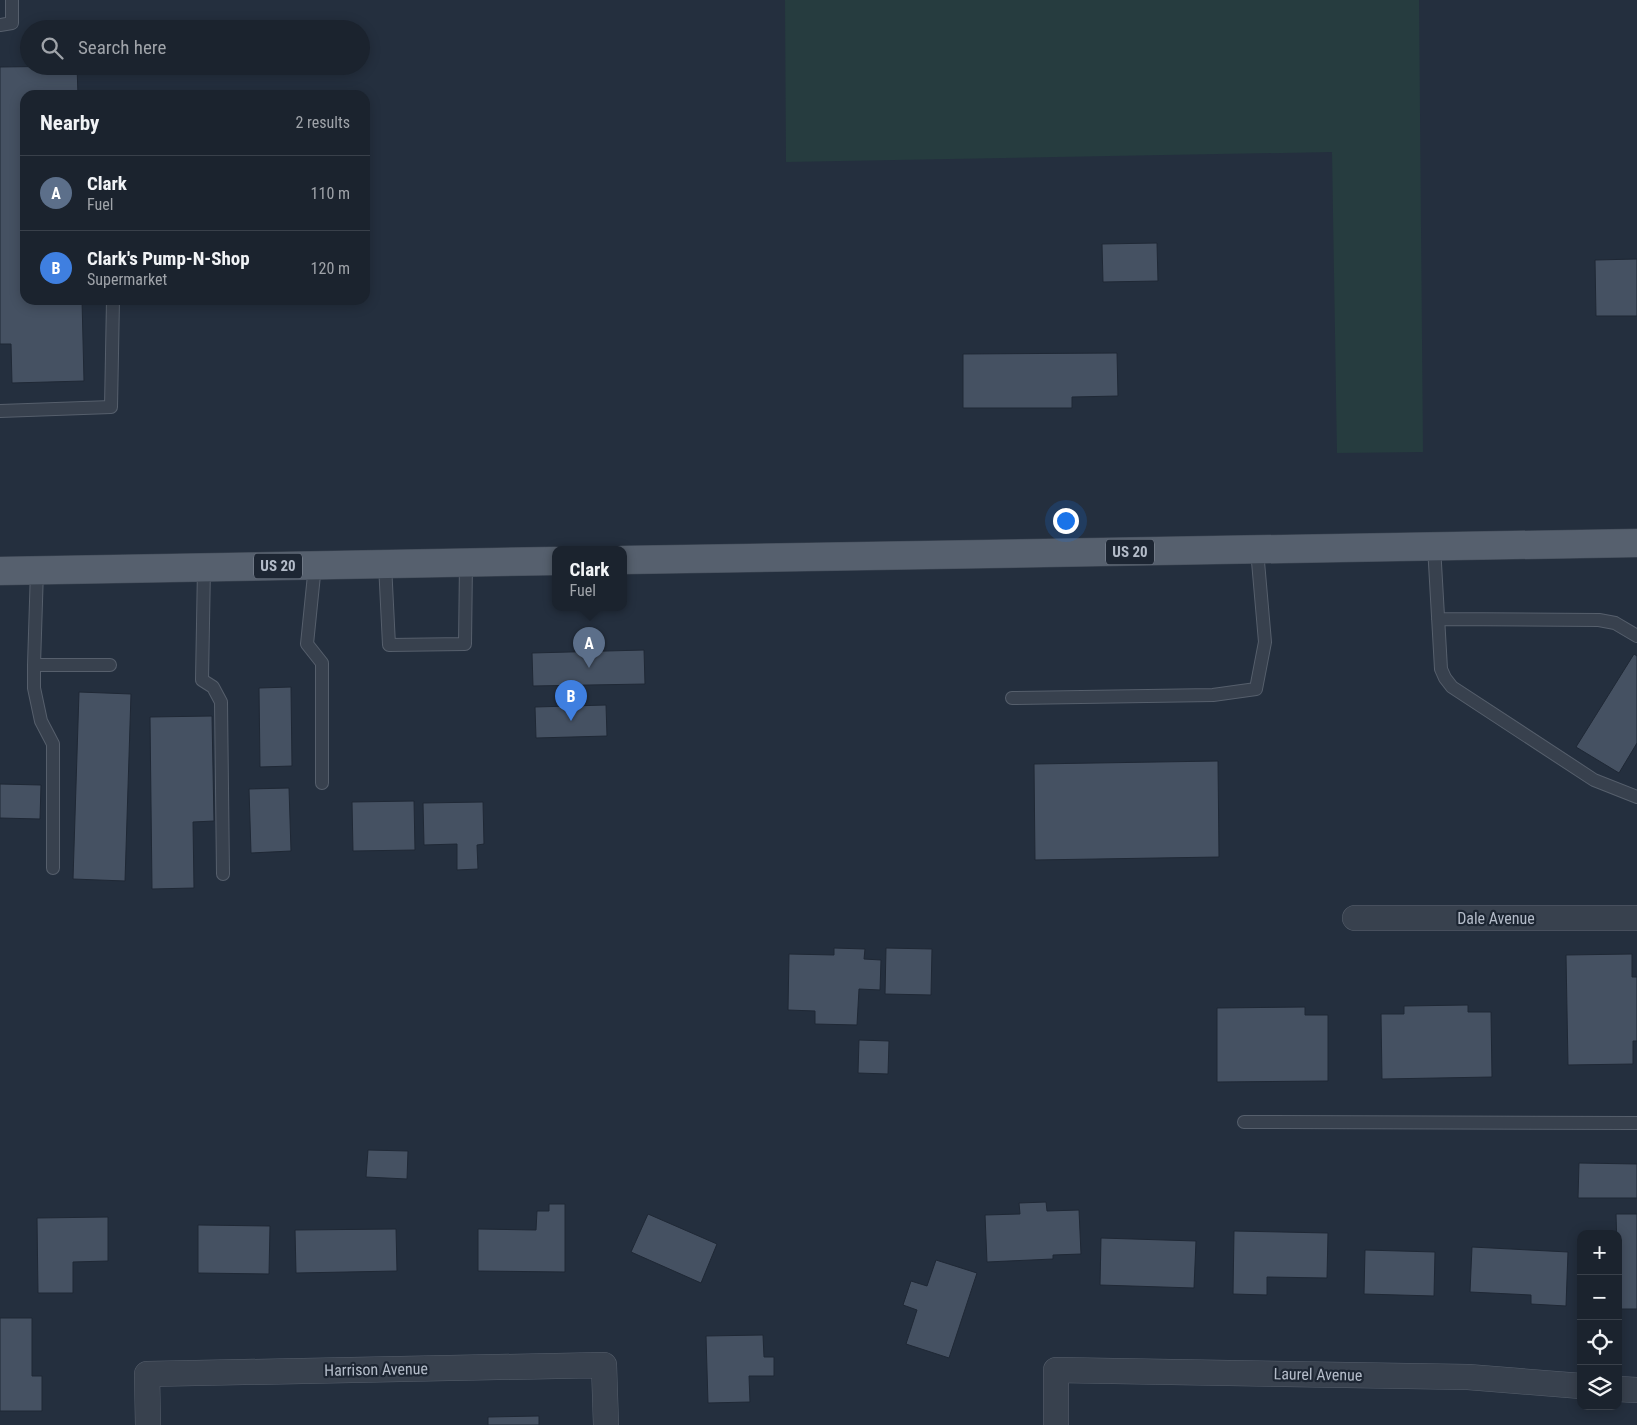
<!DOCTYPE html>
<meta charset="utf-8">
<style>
body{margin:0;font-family:"Roboto Condensed",sans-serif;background:#242b36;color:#f1f3f6}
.controls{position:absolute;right:15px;bottom:15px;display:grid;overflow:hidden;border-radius:10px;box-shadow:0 2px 12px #0003}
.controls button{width:45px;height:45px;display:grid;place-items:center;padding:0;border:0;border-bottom:1px solid #39404a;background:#1b232e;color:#f1f3f6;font:25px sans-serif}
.you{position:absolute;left:1065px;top:520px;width:18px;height:18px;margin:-12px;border:4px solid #fff;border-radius:50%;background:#1a73e8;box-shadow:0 0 0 8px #1a73e833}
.badge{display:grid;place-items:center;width:32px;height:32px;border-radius:50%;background:#8ab4f8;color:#fff;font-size:16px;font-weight:700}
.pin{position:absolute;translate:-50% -41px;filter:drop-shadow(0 1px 2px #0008)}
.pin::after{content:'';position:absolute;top:26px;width:18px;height:15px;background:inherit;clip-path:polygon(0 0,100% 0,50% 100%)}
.popup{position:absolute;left:552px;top:546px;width:75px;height:65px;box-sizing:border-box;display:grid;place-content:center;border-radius:10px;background:#1b232e;filter:drop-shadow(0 1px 4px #0005);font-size:16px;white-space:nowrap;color:#a0a4aa}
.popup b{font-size:19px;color:#f1f3f6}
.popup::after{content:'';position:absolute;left:50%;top:100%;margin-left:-10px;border:10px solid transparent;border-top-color:#1b232e}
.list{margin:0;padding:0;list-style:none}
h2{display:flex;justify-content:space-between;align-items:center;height:65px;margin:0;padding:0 20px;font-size:21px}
h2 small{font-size:16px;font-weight:400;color:#a0a4aa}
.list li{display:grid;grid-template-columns:32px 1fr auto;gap:15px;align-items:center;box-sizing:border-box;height:75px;padding:0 20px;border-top:1px solid #39404a}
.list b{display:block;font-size:19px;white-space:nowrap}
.list p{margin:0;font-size:16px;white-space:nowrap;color:#a0a4aa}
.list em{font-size:16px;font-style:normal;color:#a0a4aa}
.icon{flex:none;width:28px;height:28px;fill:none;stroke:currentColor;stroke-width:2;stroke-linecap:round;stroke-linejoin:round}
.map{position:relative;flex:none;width:1637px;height:1425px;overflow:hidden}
.search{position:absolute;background:#1b232e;box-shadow:0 2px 12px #0003;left:20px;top:20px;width:350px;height:55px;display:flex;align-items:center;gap:12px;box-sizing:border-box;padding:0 18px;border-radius:28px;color:#a0a4aa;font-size:19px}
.panel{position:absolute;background:#1b232e;box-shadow:0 2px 12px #0003;left:20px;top:90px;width:350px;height:215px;border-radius:15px}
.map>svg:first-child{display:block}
.green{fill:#263c3f}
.building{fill:#455162;stroke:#1f2835}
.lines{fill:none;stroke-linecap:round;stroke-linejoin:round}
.service-casing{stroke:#565f6c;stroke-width:14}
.minor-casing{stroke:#565f6c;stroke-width:26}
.primary-casing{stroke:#414a57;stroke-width:29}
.service{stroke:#38414e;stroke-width:12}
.minor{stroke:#38414e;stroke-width:25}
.primary{stroke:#56606e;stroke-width:28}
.labels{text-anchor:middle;stroke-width:4.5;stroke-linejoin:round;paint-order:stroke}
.shield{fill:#1d2633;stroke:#878f9c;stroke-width:1}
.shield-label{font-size:15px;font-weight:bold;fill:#b4bcc9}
.street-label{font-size:16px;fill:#b4bcc9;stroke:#1d2633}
</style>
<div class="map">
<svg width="1637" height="1425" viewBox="0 0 1637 1425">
<rect width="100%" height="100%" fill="#242f3e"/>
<path class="green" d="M785,0H1419L1423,452L1337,453L1332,152L786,162Z"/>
<path class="building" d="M77,66L78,95H25V300H82L84,381L12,383L11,344H0V67Z
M1157,243L1158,281L1103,282L1102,244Z
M1637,259V316H1596L1595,260Z
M1117,353L1118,396L1072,397V408H963V354Z
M644,650L645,684L533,686L532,653Z
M1634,654L1637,656V743L1619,773L1576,747Z
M291,687L292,766L260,767L259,688Z
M79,692L131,694L125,881L73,879Z
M606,705L607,736L536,738L535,707Z
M212,716L214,821L193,822L194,888L152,889L150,717Z
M1218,761L1219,857L1035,860L1034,764Z
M0,784L41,785L40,819L0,818Z
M289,788L291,851L251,853L249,789Z
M414,801L415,850L353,851L352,802Z
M483,802L484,844L477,845L478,869L457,870V844L424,845L423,803Z
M834,948L865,949L864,959L881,960L880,990L859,989L857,1025L815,1024V1011L788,1010L789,954L834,955Z
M886,948L932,949L931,995L885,994Z
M1632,954V977H1637V1041H1633V1064L1568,1065L1566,955Z
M1468,1005V1012H1491L1492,1077L1382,1079L1381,1014H1404V1006Z
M1305,1007V1015H1328V1081L1217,1082V1008Z
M859,1040L889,1041L888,1074L858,1073Z
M368,1150L408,1151L407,1179L366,1177Z
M1579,1163L1637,1164V1198H1578Z
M1046,1202L1047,1211L1079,1210L1081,1254L1053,1255V1259L987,1262L985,1215L1020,1214L1019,1203Z
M549,1204H565V1272L478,1271V1229L536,1230L537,1211H549Z
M648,1214L717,1244L701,1283L631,1252Z
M1616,1214H1637V1309H1619Z
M108,1217V1261L73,1262V1293H38L37,1218Z
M198,1225L270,1226L269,1274L198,1273Z
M396,1229L397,1271L296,1273L295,1230Z
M1234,1231L1328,1233L1327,1278L1267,1277V1295L1233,1294Z
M1101,1238L1196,1241L1194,1288L1100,1285Z
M1472,1247L1568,1252L1566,1306L1531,1304V1295L1470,1292Z
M1365,1250L1435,1252L1434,1296L1364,1294Z
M936,1260L977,1273L949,1358L906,1344L917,1310L903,1305L911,1281L927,1286Z
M0,1318H32V1376H42V1411H0Z
M763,1335L764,1357H774V1376H749L750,1402L708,1403L706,1336Z
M539,1416V1425H488V1417Z"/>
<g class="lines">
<g class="service-casing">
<path id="service" d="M0,25L12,23V0
M0,411L111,407L113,300
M1434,546L1441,669L1445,678L1452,687L1594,780L1637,797
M385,564L389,645L465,644L466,563
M315,565L307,644L322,663V783
M204,567L202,680L213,687L221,702L223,874
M37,570L34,665H110
M1438,619L1599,620L1615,623L1637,636
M34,665V688L41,721L53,744V868
M1012,698L1213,695L1256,689L1265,642L1257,550
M1244,1122L1637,1123"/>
</g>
<g class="minor-casing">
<path id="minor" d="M1355,918H1637
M1618,1389L1637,1390
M148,1425L147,1374L604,1365L606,1425
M1056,1425V1370L1468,1377L1581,1386"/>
</g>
<g class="primary-casing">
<path id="primary" d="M623,560L1637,543
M0,571L555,561"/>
</g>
<use href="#service" class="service"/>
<use href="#minor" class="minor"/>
<use href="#primary" class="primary"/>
</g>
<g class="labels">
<g class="shield">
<rect x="1106" y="539.5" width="48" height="25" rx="4"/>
<rect x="254" y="553.5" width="48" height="25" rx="4"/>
</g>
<g class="shield-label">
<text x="1130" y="557">US 20</text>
<text x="278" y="571">US 20</text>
</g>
<g class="street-label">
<text x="1496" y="924">Dale Avenue</text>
<text transform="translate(376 1369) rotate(-1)" y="6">Harrison Avenue</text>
<text transform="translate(1318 1374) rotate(1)" y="6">Laurel Avenue</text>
</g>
</g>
</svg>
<div class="controls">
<button>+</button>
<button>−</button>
<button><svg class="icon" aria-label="locate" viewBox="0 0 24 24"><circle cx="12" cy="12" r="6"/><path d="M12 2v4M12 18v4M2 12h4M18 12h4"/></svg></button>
<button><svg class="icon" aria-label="layers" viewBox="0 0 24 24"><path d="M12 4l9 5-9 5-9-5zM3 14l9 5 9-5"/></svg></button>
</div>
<div class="you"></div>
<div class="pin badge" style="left:589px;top:668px;background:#5c6f8a">A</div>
<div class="popup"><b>Clark</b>Fuel</div>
<div class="pin badge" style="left:571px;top:721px;background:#3f7fe0">B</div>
<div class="search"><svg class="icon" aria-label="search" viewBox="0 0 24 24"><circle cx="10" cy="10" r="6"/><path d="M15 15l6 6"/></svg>Search here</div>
<section class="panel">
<h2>Nearby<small>2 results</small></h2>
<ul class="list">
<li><span class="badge" style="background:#5c6f8a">A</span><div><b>Clark</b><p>Fuel</p></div><em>110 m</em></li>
<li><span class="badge" style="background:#3f7fe0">B</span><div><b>Clark's Pump-N-Shop</b><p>Supermarket</p></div><em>120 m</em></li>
</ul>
</section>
</div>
